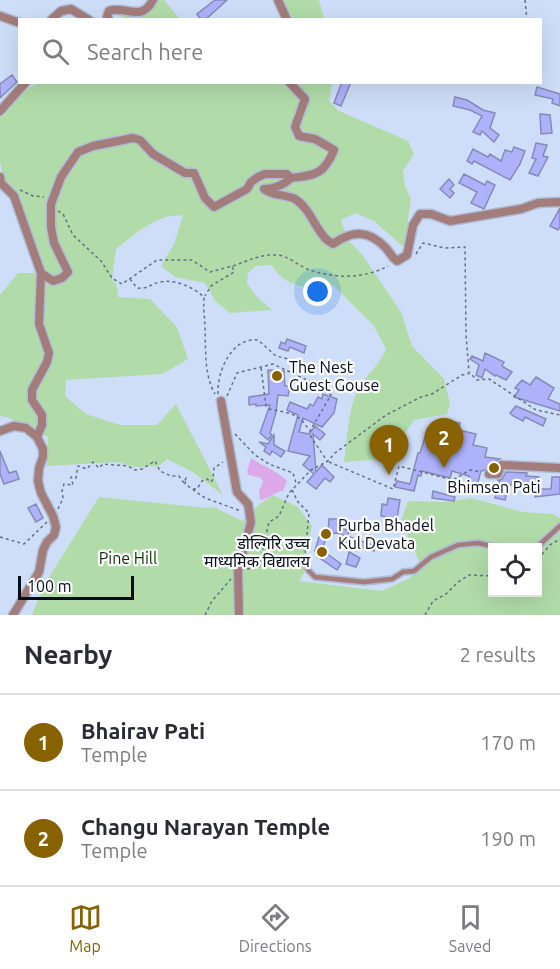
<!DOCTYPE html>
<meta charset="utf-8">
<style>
body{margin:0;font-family:Ubuntu,"Noto Sans Devanagari",sans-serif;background:#f2f2f3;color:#2b2b33}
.controls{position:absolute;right:18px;bottom:18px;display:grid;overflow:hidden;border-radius:0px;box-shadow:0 6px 24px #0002}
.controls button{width:54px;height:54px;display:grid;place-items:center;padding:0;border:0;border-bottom:2px solid #e1e1e2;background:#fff;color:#2b2b33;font:30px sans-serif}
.scale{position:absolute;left:18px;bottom:15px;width:116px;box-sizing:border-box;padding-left:6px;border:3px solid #050c1a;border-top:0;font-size:16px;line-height:21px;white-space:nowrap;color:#050c1a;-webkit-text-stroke:4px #fefefe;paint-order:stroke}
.you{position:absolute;left:318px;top:292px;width:21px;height:21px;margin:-15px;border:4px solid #fff;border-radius:50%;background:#1a73e8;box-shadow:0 0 0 9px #1a73e833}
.badge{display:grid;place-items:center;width:39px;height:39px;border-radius:50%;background:#886100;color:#fff;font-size:20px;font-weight:700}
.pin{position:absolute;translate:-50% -50px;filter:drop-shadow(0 2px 3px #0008)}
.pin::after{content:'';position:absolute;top:32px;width:21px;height:18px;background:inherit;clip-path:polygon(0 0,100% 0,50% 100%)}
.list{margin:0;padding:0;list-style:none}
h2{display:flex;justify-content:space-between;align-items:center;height:78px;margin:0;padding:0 24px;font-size:26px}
h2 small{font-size:20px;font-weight:400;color:#7c7c81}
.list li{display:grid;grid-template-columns:39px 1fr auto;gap:18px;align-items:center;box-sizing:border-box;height:96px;padding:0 24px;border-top:2px solid #e1e1e2}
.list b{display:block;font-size:22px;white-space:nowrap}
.list p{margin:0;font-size:20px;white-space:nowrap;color:#7c7c81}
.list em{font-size:20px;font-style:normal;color:#7c7c81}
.icon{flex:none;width:33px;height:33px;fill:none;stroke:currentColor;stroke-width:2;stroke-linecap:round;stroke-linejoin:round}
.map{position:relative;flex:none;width:560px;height:615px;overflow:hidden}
.search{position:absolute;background:#fff;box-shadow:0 6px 24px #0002;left:18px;right:18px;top:18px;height:66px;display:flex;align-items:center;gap:15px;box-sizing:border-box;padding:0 21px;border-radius:0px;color:#7c7c81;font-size:22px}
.sheet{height:270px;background:#fff}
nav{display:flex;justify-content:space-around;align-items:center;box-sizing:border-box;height:84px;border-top:2px solid #e1e1e2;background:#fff;font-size:16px;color:#7c7c81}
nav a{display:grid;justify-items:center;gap:3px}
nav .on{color:#886100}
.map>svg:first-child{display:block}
.green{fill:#b1dca9;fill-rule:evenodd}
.water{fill:#dea9e9}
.building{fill:#adb2fb;stroke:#878ab6;stroke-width:1.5}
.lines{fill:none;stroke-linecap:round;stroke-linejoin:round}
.lane-casing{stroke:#afbcd4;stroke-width:8}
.street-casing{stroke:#afbcd4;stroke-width:11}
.path{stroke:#656f83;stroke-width:1.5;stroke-dasharray:3 3;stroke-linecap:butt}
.lane{stroke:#a37d7c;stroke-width:4.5}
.street{stroke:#a37d7c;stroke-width:8}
.poi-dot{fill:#886100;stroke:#fefefe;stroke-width:2}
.labels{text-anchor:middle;stroke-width:4.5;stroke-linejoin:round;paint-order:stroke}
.poi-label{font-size:16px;fill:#050c1a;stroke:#fefefe;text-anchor:start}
.park-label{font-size:16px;fill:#0f3307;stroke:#fefefe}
</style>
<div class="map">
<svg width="560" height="615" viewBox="0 0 560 615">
<rect width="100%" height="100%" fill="#cfdef8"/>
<path class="green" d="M158,0H164L180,19H125L115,13L140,15L151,12Z
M284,0H319L324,19H292L284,8Z
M38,83H332L329,101L339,111L408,141L414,154L403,171L405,186L411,199L408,220V240L402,246L374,221L355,213L341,220L348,240L363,256L401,312L412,346L444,379L450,403L447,414L414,420L398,444L394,458L344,462C348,437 347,410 359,388C367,374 379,366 386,349L374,326L332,284L314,279L306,287C289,285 281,278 271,265L256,266L248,273L247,283L256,296L272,310L230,313L215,301L205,283L175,277L161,266L174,244L183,216C158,212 135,235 116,249L112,278L117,286L118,297L150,299L177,327L188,359L162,374L66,380L65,396L86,414L120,425H157L176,404L223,495L191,471L167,459L159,466L135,467L117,462L47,466L48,437L7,417L0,416V295L18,273H40L14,196L4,179L0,162V104Z
M273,495L298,507L312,526L304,562L306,570L299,581L382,591L408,579L422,568L401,521L408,501L445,502L471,498L523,512L553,514L560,518V615H32L43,587L99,497L207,508L214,507L242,521L259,505ZM492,548H538V592H492Z"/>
<path class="water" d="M251,458C263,466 278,471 287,481L283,491C276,491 269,499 260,500L259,491L263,482L261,478L249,475L247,472Z"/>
<path class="building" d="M215,0H227L205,20H201L197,14Z
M12,75L17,82L0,98V84Z
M342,82H351L341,106L334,103Z
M537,87L560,94V106L552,103L553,99L535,95Z
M455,97L467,100L483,110L495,113L490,128L499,135L494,142L482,131L480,135L473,132L482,116L470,110L453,106Z
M540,114L550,115L552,133L541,134Z
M536,143L547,145L543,156L548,157L538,176L529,173L536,159L532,158Z
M514,147L525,151L520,164L510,180L474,161L472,164L467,161L473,149L488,157L490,154L501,161L505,150L512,152Z
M464,174L485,185L487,181L495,185L484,209L471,203L477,192L459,183Z
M449,179L454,185L450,189L454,193L450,198L440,189Z
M560,208V227L558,230L550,226Z
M287,339L306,346L304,353L290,347L288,351L279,348L281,342L285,344Z
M485,353L504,362L502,366L512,372L506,380L496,375L495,376L485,369L482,378L476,375L479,365L470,359L472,356L483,361Z
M268,370L284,371L285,386H290L288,396L278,395L276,412L270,433L272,435L268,440L260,433L270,405L256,406V404L249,405V397L269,394Z
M536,377L554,388L548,399L560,404V411L514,397L519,390L515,388L522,380L530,385Z
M323,394L337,399L334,413L322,427L303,418L299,432L309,434L315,426L325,434L320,440L313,434L316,472L322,465L334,477L330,482L325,478L316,489L307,482L314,474L303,465L310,456L288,451L298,415L287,410L290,402L307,409L310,404L313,406L318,397L322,399Z
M516,406L546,419L543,426L525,417L523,421L513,416L510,413Z
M453,422L460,423L459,430L476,434L473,445L487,448L485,457L500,459L495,462L493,468L481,471L475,493L465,491L469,476L452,471L450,478L422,471L421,476L418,475L414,491L395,487L397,481L410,484L418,453H420L425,437L439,441L440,437L450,439Z
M274,435V445L285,451L281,457L272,451L270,455L264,451L266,447L259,442L268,444Z
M0,451L9,473L16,471L19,479L4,484L0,474Z
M506,472L527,473L526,476L539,477L538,489H551L552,477H560V494L535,497V491H527L528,483L512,482V485H509L505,500L495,498L500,481L498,480L502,479Z
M433,491L455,497L454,501L432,498Z
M388,498L400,500L397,519H394L392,526L385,525L386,517L381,516L382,504L387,505Z
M36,504L43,518L36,522L28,508Z
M329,519H340L339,527L349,531L347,537L338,533L328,534Z
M319,537L326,538L322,550L341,564L337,570L318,557L315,551Z
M350,537L375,546L374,551L346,542Z
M349,552L360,558L356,567L346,564Z"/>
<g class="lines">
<g class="lane-casing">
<path id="lane" d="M536,548L560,526
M304,562L309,571L315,577L364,582L392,579L403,572L414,571L431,557L458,545L478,543L500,548"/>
</g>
<g class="street-casing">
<path id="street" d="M278,0L287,20
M0,16L20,23
M51,20L61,11L71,9L89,20
M109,20L107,17L109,11C125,5 141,23 153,0
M289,82L305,99L295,127L299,136L315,139L334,150C324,175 315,175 291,178
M0,111L26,82
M0,177L1,183L14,196L41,273L39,324L49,353L47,362L32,390V400L42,415V425L37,437
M41,273L53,281L62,278L68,272L54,243L51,227V204L61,177L78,152L93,146L133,138L140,140L153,154L185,173H194L205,198L214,207L247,189L251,182L258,177L265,174H287L291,178C284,185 273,189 264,189C272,196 285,194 295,199C310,208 315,229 327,240L333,244C352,231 367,229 385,247C390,252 391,257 397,261L407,255L413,225L420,214H431L450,221L521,209L538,203L560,202
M221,401L237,492L248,504L251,522L238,571L239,615
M0,431L14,426L26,428L37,437L43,449V457L39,468L38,481L41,493L53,516L56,527L54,535L47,542L43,550L39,572L13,615
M489,474H498L501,465L560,468"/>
</g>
<path class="path" d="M525,0L527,20
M20,190L33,196L44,197
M58,211L63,214L73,235L101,261L112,278L122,284L157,260H192L210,272L232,266L234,272L211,286L205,296
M416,254L423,243L445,248L465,247L466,335L469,372
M233,266C250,260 260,254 278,255C288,256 298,265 307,269C334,279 364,279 388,266
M130,279L137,288C149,289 150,284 160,282C175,279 193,287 204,297C203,310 205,317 205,329C206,351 204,375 215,394
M261,368L266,406L269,409C288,413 298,412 309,430
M218,394C217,372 231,337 258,340L276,356L300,362
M227,396L237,373L273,364L309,381L331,395L310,431L311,437L327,461
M235,434L255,455L269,464L293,473L296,483
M329,462L393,489L399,466L453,480L470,470L481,472
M193,489H197L202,481L207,479L211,482L213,479L214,468L223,462
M292,490L298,502L309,513L305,555
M58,509L63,498L62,491L64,484L73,485L71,477L76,478L78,466L87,469L93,462L99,468L103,464L128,466L135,470L142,469L155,461L160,471L171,476H179L184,483L186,478L185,484L205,498L241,511
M0,537L24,544L47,522
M538,559L550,545L560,539
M247,569L259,567L269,522L279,516L289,493L311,470L328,461L335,453L386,415L421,397L432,394L462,375L470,373L477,380L489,379L536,410L560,415
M205,615L212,601L231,579
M425,615L433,601L446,594L458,582L469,575L492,576"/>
<use href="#lane" class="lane"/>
<use href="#street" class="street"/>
</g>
<g class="poi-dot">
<circle cx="277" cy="376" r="6"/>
<circle cx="494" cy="468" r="6"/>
<circle cx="326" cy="534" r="6"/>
<circle cx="322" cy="552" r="6"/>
</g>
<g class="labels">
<g class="poi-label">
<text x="289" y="373">The Nest<tspan x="289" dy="18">Guest Gouse</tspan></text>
<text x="494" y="493" text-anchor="middle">Bhimsen Pati</text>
<text x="338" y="531">Purba Bhadel<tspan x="338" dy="18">Kul Devata</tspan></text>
<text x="310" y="549" text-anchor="end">डोल्गिरि उच्च<tspan x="310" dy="18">माध्यमिक विद्यालय</tspan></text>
</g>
<g class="park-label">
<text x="128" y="564">Pine Hill</text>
</g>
</g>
</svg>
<div class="controls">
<button><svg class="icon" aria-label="locate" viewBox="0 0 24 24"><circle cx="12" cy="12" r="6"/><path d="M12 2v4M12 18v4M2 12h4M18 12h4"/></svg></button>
</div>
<div class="scale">100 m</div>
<div class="you"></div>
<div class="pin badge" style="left:389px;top:475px">1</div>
<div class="pin badge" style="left:444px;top:468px">2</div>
<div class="search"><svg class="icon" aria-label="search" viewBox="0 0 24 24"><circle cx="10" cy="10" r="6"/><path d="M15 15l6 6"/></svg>Search here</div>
</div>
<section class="sheet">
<h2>Nearby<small>2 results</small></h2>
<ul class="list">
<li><span class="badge">1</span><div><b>Bhairav Pati</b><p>Temple</p></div><em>170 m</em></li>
<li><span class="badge">2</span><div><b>Changu Narayan Temple</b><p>Temple</p></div><em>190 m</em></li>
</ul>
</section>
<nav>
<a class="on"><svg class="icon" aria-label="map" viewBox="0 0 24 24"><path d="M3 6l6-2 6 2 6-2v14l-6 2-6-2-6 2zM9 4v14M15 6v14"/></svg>Map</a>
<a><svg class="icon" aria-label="directions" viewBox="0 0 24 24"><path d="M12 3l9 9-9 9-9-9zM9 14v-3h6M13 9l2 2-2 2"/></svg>Directions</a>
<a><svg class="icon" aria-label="saved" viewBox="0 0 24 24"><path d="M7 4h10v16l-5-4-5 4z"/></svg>Saved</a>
</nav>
